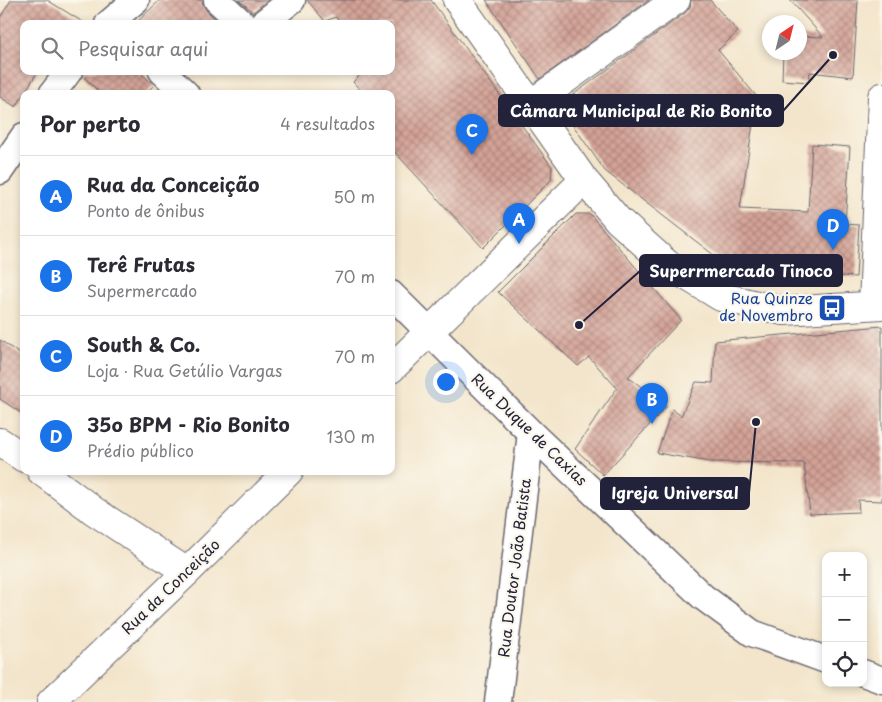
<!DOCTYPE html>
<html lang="pt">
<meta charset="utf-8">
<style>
body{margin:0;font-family:"Playpen Sans",sans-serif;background:#f2f2f3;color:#2b2b33}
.controls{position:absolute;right:15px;bottom:15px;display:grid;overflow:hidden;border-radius:10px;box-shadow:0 2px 8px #0003}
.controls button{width:45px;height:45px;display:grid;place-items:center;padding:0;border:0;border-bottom:1px solid #e1e1e2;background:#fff;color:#2b2b33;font:25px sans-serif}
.compass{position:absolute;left:762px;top:15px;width:45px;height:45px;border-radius:50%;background:#fff;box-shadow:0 2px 8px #0003;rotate:35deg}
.you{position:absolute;left:445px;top:381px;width:18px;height:18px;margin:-12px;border:4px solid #fff;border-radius:50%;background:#1a73e8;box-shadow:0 0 0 8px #1a73e833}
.badge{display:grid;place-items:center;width:32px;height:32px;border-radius:50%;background:#1a73e8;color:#fff;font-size:16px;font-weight:700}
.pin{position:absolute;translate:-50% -41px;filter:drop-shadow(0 1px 2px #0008)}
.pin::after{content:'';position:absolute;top:26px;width:18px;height:15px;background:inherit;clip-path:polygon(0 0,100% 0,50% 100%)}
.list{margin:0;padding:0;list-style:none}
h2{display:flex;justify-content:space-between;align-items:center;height:65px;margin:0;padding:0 20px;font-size:21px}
h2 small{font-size:16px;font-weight:400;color:#7c7c81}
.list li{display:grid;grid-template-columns:32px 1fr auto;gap:15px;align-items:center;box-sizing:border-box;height:80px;padding:0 20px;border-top:1px solid #e1e1e2}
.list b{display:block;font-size:19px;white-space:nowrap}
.list p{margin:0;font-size:16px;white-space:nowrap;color:#7c7c81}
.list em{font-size:16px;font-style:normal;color:#7c7c81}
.icon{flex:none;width:28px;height:28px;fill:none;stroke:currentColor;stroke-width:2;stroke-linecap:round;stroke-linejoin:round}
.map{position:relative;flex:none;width:882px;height:702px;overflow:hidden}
.search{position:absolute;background:#fff;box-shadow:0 2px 8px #0003;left:20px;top:20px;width:375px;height:55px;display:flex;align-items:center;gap:12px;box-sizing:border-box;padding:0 18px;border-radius:10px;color:#7c7c81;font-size:19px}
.panel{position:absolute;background:#fff;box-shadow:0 2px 8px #0003;left:20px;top:90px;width:375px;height:385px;border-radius:10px}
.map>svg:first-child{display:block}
.building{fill:url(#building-cross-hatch)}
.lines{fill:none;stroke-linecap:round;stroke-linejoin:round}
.minor-casing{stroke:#6b666d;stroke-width:29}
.major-casing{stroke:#6b666d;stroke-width:30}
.minor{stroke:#fff;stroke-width:26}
.major{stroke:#fff;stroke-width:28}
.labels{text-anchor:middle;stroke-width:4.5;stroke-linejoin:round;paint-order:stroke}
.transit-label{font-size:15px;fill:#164399;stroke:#fbf7ec;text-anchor:end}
.street-label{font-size:15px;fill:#22223b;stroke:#fbf7ec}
.leader{fill:none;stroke:#22223b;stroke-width:2}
.callout-dot{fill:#22223b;stroke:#fbf7ec;stroke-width:2}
.callout{fill:#22223b;stroke:#22223b;stroke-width:2}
.callout-label{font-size:16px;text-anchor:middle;font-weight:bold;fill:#fff}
</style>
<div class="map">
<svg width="882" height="702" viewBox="0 0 882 702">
<defs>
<pattern id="building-cross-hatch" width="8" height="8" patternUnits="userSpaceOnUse" patternTransform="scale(1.25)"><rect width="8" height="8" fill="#d4a397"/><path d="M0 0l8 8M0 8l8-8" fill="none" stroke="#ac847c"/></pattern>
</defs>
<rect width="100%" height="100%" fill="#fbf7ec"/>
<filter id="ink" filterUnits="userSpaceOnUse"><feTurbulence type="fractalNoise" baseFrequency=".02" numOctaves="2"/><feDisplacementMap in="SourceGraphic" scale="10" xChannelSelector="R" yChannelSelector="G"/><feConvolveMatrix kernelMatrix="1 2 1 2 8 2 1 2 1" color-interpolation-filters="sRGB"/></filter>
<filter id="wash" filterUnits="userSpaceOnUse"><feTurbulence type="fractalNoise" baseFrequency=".0096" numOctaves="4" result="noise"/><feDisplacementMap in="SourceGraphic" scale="20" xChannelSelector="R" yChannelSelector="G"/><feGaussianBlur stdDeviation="1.12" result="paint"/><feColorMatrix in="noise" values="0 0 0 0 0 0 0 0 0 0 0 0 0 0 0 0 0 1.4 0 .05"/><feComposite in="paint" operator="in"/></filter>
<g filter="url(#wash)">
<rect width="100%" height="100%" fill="#f3e5cb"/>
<g id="blocks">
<path class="building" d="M11,0H47L86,24H24V71H38L16,107L0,97V18Z
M160,0H202L203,5L207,11L216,20L212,24H135Z
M239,0H268L253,12Z
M307,0H431L552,167L551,180L483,248L391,148V94H364L353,82L364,71H391V24H341L336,17L325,21Z
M486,0H649L540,79Z
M691,0H710L738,32L718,50L757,97L740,209L808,212L812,144L850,147L845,224L859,225L856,277L808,274L737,266L719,259L605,171L559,105L685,13L690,7Z
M790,0H858L853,77L810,72L809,82L782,80L783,52H800V36L823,37Z
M84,71H139L154,85L145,94H101L83,76Z
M576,214H590L681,320L628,377L667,406L603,475L575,449L617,388L589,357L578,366L498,292Z
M882,326V501L858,500L859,512L810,514L804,463L710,462L657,453L672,409L681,416L696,382L713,383L715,341Z
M0,340L24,357V415L0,399Z"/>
</g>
</g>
<g filter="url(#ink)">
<use href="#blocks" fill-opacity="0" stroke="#6b666d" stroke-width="1"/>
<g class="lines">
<g class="minor-casing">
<path id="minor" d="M217,0L243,24
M108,24L136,0
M262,24L292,0
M162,71L186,94
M52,94L69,71
M0,171L24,136
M391,294L531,433L703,597L752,633L826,660
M863,673L882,680
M498,702L531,433"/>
</g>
<g class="major-casing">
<path id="major" d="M457,0L584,180L618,220L667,264L721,297L784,311L882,305
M531,104L676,0
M873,305L882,97
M391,369L584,180
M0,442L24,458
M41,471L94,511L187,572
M51,702L187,572L289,471"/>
</g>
<use href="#minor" class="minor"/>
<use href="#major" class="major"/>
</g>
</g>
<defs>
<g id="bus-square" transform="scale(1.4375)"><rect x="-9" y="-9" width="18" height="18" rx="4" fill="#1a4fb4" stroke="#fbf7ec"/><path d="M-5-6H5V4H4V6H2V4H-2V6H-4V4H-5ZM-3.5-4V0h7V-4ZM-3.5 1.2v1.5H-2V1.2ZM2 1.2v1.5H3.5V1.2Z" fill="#fff"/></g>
</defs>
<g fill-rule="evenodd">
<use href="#bus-square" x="832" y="308"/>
</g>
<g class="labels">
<g class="transit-label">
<text x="813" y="304">Rua Quinze<tspan x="813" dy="17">de Novembro</tspan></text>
</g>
<g class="street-label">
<text transform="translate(529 430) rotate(44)" y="5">Rua Duque de Caxias</text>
<text transform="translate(515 568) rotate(-83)" y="5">Rua Doutor João Batista</text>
<text transform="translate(171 587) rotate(-44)" y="5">Rua da Conceição</text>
</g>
</g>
<path class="leader" d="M833 55L783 111M579 325L640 271M756 422L749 493"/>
<g class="callout-dot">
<circle cx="833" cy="55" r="5"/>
<circle cx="579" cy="325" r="5"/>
<circle cx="756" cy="422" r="5"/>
</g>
<g class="callout">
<rect x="499" y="95" width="284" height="31" rx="5"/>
<rect x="640" y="255" width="202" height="31" rx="5"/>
<rect x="601" y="478" width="148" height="31" rx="5"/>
</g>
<g class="callout-label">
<text x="641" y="117">Câmara Municipal de Rio Bonito</text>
<text x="741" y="277">Superrmercado Tinoco</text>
<text x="675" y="499">Igreja Universal</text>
</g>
</svg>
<div class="controls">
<button>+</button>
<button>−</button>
<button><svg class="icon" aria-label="locate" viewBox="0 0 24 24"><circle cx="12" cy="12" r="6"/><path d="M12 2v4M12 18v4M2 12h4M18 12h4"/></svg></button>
</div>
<svg class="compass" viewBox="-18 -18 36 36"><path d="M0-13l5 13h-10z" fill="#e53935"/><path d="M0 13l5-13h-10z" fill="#7c7c81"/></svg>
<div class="you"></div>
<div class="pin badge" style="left:519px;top:244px">A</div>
<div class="pin badge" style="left:652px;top:424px">B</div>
<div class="pin badge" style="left:472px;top:155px">C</div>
<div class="pin badge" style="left:833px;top:250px">D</div>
<div class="search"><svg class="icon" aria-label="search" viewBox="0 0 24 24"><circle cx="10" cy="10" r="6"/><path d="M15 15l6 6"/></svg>Pesquisar aqui</div>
<section class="panel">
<h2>Por perto<small>4 resultados</small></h2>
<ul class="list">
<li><span class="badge">A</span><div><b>Rua da Conceição</b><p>Ponto de ônibus</p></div><em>50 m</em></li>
<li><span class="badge">B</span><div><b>Terê Frutas</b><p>Supermercado</p></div><em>70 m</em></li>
<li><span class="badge">C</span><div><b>South &amp; Co.</b><p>Loja · Rua Getúlio Vargas</p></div><em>70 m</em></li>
<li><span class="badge">D</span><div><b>35o BPM - Rio Bonito</b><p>Prédio público</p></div><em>130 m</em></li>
</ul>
</section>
</div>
